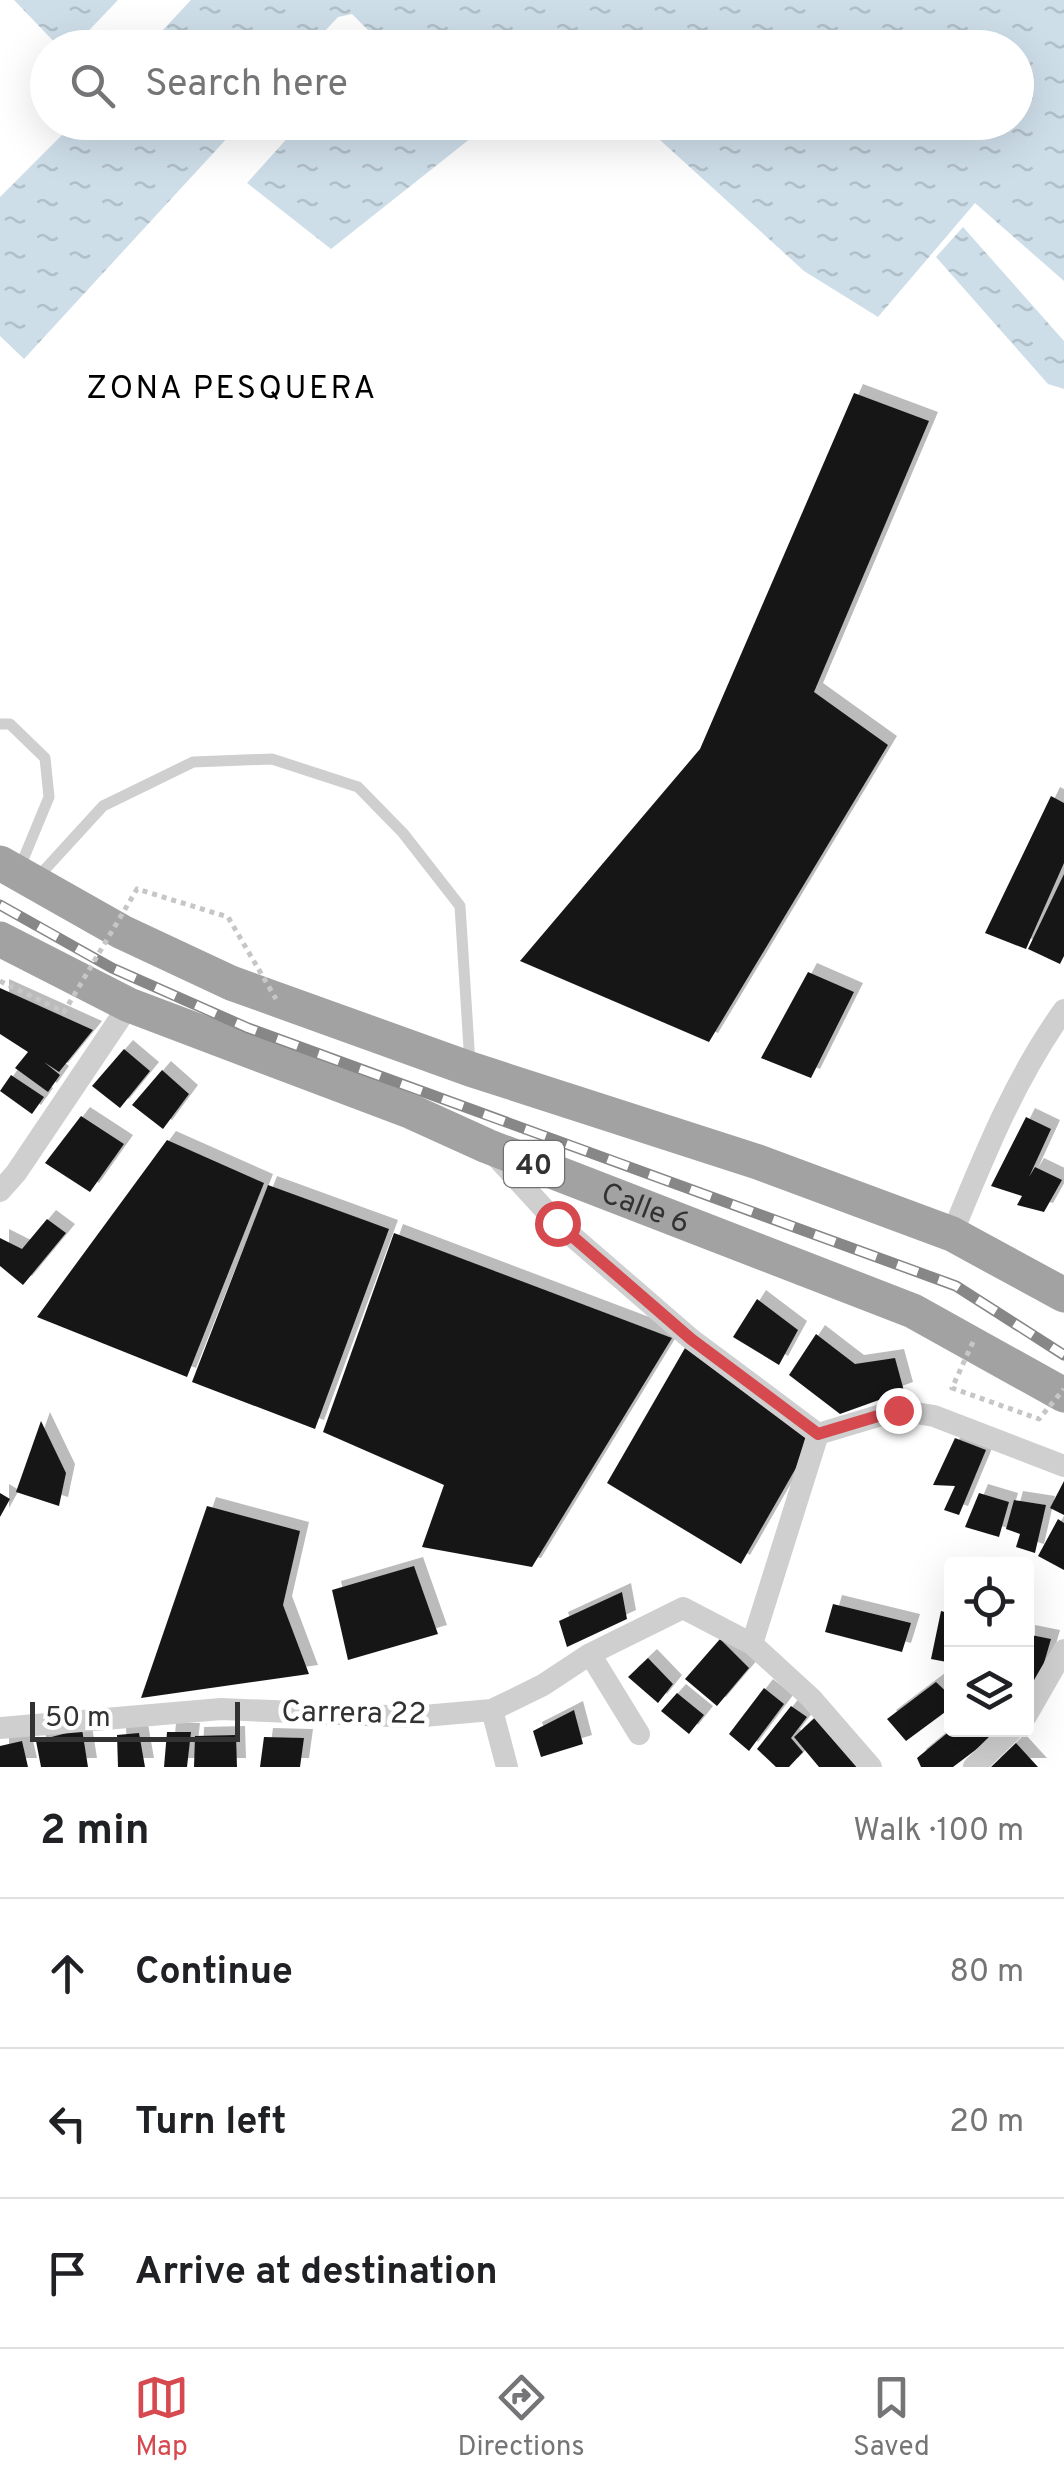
<!DOCTYPE html>
<meta charset="utf-8">
<style>
body{margin:0;font-family:Overpass,sans-serif;background:#f6f6f6;color:#202124}
.controls{position:absolute;right:30px;bottom:30px;display:grid;overflow:hidden;border-radius:10px;box-shadow:0 10px 40px #0002}
.controls button{width:90px;height:90px;display:grid;place-items:center;padding:0;border:0;border-bottom:2px solid #e0e0e0;background:#fff;color:#202124;font:50px sans-serif}
.scale{position:absolute;left:30px;bottom:25px;width:210px;box-sizing:border-box;padding-left:10px;border:5px solid #323232;border-top:0;font-size:28px;line-height:35px;white-space:nowrap;color:#323232;-webkit-text-stroke:8px #fff;paint-order:stroke}
.stop{position:absolute;width:30px;height:30px;margin:-22px;border:8px solid #d5494f;border-radius:50%;background:#fff}
.stop.end{background:#d5494f;border-color:#fff;box-shadow:0 2px 10px #0008}
.list{margin:0;padding:0;list-style:none}
h2{display:flex;justify-content:space-between;align-items:center;height:130px;margin:0;padding:0 40px;font-size:42px}
h2 small{font-size:32px;font-weight:400;color:#757577}
.list li{display:grid;grid-template-columns:65px 1fr auto;gap:30px;align-items:center;box-sizing:border-box;height:150px;padding:0 40px;border-top:2px solid #e0e0e0}
.list b{display:block;font-size:38px;white-space:nowrap}
.list em{font-size:32px;font-style:normal;color:#757577}
.icon{flex:none;width:55px;height:55px;fill:none;stroke:currentColor;stroke-width:2;stroke-linecap:round;stroke-linejoin:round}
.map{position:relative;flex:none;width:1064px;height:1767px;overflow:hidden}
.search{position:absolute;background:#fff;box-shadow:0 10px 40px #0002;left:30px;right:30px;top:30px;height:110px;display:flex;align-items:center;gap:25px;box-sizing:border-box;padding:0 35px;border-radius:55px;color:#757577;font-size:38px}
.sheet{height:580px;background:#fff}
nav{display:flex;justify-content:space-around;align-items:center;box-sizing:border-box;height:140px;border-top:2px solid #e0e0e0;background:#fff;font-size:28px;color:#757577}
nav a{display:grid;justify-items:center;gap:5px}
nav .on{color:#d5494f}
.map>svg:first-child{display:block}
.water{fill:url(#water-ripples)}
.pier{fill:#fff}
.building{fill:#191919;filter:url(#shadow)}
.lines{fill:none;stroke-linecap:round;stroke-linejoin:round}
.service{stroke:#cfcfcf;stroke-width:11}
.minor{stroke:#cfcfcf;stroke-width:22}
.trunk{stroke:#a2a2a2;stroke-width:35}
.rail-casing{stroke:#878787;stroke-width:11}
.rail{stroke:#fff;stroke-width:8;stroke-dasharray:22;stroke-linecap:butt}
.path-bridge{stroke:#c6c6c6;stroke-width:5;stroke-dasharray:5 5;stroke-linecap:butt}
.route{stroke:#d5494f;stroke-width:12}
.labels{text-anchor:middle;stroke-width:10;stroke-linejoin:round;paint-order:stroke}
.shield{fill:#fff;stroke:#707070;stroke-width:2.5}
.shield-label{font-size:28px;font-weight:bold;fill:#323232}
.street-label{font-size:30px;fill:#323232;stroke:#fff}
.neighbourhood-label{font-size:32px;letter-spacing:2.5px;fill:#000;stroke:#fff}
</style>
<div class="map">
<svg width="1064" height="1767" viewBox="0 0 1064 1767">
<defs>
<pattern id="water-ripples" width="26" height="14" patternUnits="userSpaceOnUse" patternTransform="scale(2.5)"><rect width="26" height="14" fill="#cedee9"/><path d="M2 4q2-2 4 0t4 0M15 11q2-2 4 0t4 0" fill="none" stroke="#b1bfc8"/></pattern>
<filter id="shadow"><feDropShadow dx="9" dy="-9" stdDeviation="0" flood-color="#0004"/></filter>
</defs>
<rect width="100%" height="100%" fill="#fff"/>
<path class="water" d="M14,0H1064V281L975,203L878,317L804,271L660,140L652,123L1016,122V48H368L369,31L352,14L338,17L310,47L60,48Z
M74,123H241L24,359L0,336V197Z
M301,123V122L490,123L331,249L247,183Z
M963,227L1064,341V389L1048,384L936,257Z"/>
<path class="pier" d="M118,0H191L147,47H73Z"/>
<path class="building" d="M854,393L929,421L814,692L888,745L709,1042L520,961L700,749Z
M1051,796L1064,803V863L1026,949L985,933Z
M1064,874V956L1060,964L1028,949Z
M808,972L854,992L811,1078L761,1058Z
M0,988L93,1030L59,1072L44,1062L60,1075L48,1092L15,1068L28,1052L0,1034Z
M124,1049L150,1071L120,1108L92,1086Z
M162,1070L189,1094L163,1129L132,1105Z
M11,1075L44,1097L32,1114L0,1091Z
M81,1116L124,1144L90,1192L45,1163Z
M1026,1117L1051,1129L1029,1177L1035,1167L1062,1180L1044,1212L1017,1205L1022,1196L991,1186Z
M167,1140L264,1183L187,1377L37,1317Z
M268,1185L389,1229L315,1429L192,1382Z
M47,1219L66,1233L23,1285L0,1266V1238L22,1249Z
M394,1233L672,1338L532,1567L422,1547L444,1485L323,1432Z
M757,1299L798,1330L779,1365L733,1337Z
M816,1334L855,1364L895,1358L904,1391L840,1414L789,1375Z
M685,1348L812,1440L741,1564L607,1483Z
M41,1421L66,1473L59,1506L16,1492Z
M955,1438L986,1450L959,1515L944,1510L955,1486L933,1485Z
M1064,1481V1515L1050,1508Z
M0,1493L10,1499L0,1517Z
M979,1493L1009,1502L999,1537L965,1527Z
M1014,1500L1046,1505L1035,1553L1016,1547L1020,1534L1006,1529Z
M207,1506L300,1531L283,1605L309,1674L141,1698Z
M1058,1519L1064,1523V1570L1038,1556Z
M414,1566L438,1634L348,1660L332,1590Z
M622,1592L627,1619L567,1647L559,1621Z
M833,1604L911,1623L902,1652L825,1632Z
M941,1611L952,1614V1663L931,1659Z
M1026,1634L1051,1639L1039,1680L1026,1701Z
M720,1639L749,1668L717,1706L685,1679Z
M648,1658L673,1684L658,1703L628,1677Z
M936,1682L952,1697V1707L906,1741L887,1719Z
M764,1688L784,1704L749,1751L729,1734Z
M677,1693L704,1715L689,1734L661,1711Z
M791,1706L807,1717L791,1738L803,1752L789,1767H776L757,1749Z
M574,1710L583,1744L541,1757L533,1731Z
M820,1713L861,1762L856,1767H819L794,1737Z
M82,1729L88,1767H41L36,1741Z
M951,1730H1002L953,1767H921L917,1758Z
M167,1732H191L187,1767H164Z
M139,1733L145,1767H118L117,1735Z
M236,1735L237,1767H194L195,1736Z
M264,1737L304,1738L300,1767H260Z
M22,1741L28,1767H0V1746Z
M1016,1743L1038,1767H991Z"/>
<g class="lines">
<path class="service" d="M0,724H10L45,758L49,797L20,867
M38,877L103,806L193,762L272,759L358,787L403,833L460,906L470,1064"/>
<path class="minor" d="M493,1153L557,1223L691,1339L818,1434L898,1410L934,1416L1064,1466
M0,1191L16,1173L129,1005
M952,1234C984,1156 1015,1078 1064,1010
M752,1644L818,1434
M590,1654L639,1734
M492,1710L507,1767
M1026,1716L1064,1650
M0,1728L221,1709L412,1717L492,1710L543,1685L590,1654L683,1608L752,1644L811,1698L871,1767
M974,1767L1012,1730"/>
<g class="trunk">
<path d="M0,863L122,932L231,983L470,1069L758,1162L952,1234L1064,1295"/>
<path id="s1" d="M0,939L129,1005L412,1112L487,1146L913,1311L1064,1395"/>
</g>
<g class="rail-casing">
<path id="rail" d="M0,905L112,968L248,1028L956,1286L1064,1355"/>
</g>
<use href="#rail" class="rail"/>
<path class="path-bridge" d="M0,981L64,1012L137,889L228,917L276,999
M973,1342L952,1388L1039,1419L1064,1389"/>
</g>
<g class="lines">
<path class="route" d="M557,1223L691,1339L818,1434L898,1410"/>
</g>
<g class="labels">
<rect class="shield" x="504" y="1141" width="60" height="46" rx="8"/>
<g class="shield-label">
<text x="534" y="1174">40</text>
</g>
<g class="street-label">
<text dy="10" stroke="none"><textPath href="#s1" startOffset="700">Calle 6</textPath></text>
<text transform="translate(354 1712) rotate(1)" y="10">Carrera 22</text>
</g>
<g class="neighbourhood-label">
<text x="232" y="398">ZONA PESQUERA</text>
</g>
</g>
</svg>
<div class="controls">
<button><svg class="icon" aria-label="locate" viewBox="0 0 24 24"><circle cx="12" cy="12" r="6"/><path d="M12 2v4M12 18v4M2 12h4M18 12h4"/></svg></button>
<button><svg class="icon" aria-label="layers" viewBox="0 0 24 24"><path d="M12 4l9 5-9 5-9-5zM3 14l9 5 9-5"/></svg></button>
</div>
<div class="scale">50 m</div>
<div class="stop" style="left:557px;top:1223px"></div>
<div class="stop end" style="left:898px;top:1410px"></div>
<div class="search"><svg class="icon" aria-label="search" viewBox="0 0 24 24"><circle cx="10" cy="10" r="6"/><path d="M15 15l6 6"/></svg>Search here</div>
</div>
<section class="sheet">
<h2>2 min<small>Walk · 100 m</small></h2>
<ul class="list">
<li><svg class="icon" aria-label="ahead" viewBox="0 0 24 24"><path d="M12 20V5M6 11l6-6 6 6"/></svg><div><b>Continue</b></div><em>80 m</em></li>
<li><svg class="icon" aria-label="left" viewBox="0 0 24 24"><path d="M17 20v-9H6M10 6l-5 5 5 5"/></svg><div><b>Turn left</b></div><em>20 m</em></li>
<li><svg class="icon" aria-label="arrive" viewBox="0 0 24 24"><path d="M6 21V4h12l-3 4 3 4H6"/></svg><div><b>Arrive at destination</b></div></li>
</ul>
</section>
<nav>
<a class="on"><svg class="icon" aria-label="map" viewBox="0 0 24 24"><path d="M3 6l6-2 6 2 6-2v14l-6 2-6-2-6 2zM9 4v14M15 6v14"/></svg>Map</a>
<a><svg class="icon" aria-label="directions" viewBox="0 0 24 24"><path d="M12 3l9 9-9 9-9-9zM9 14v-3h6M13 9l2 2-2 2"/></svg>Directions</a>
<a><svg class="icon" aria-label="saved" viewBox="0 0 24 24"><path d="M7 4h10v16l-5-4-5 4z"/></svg>Saved</a>
</nav>
